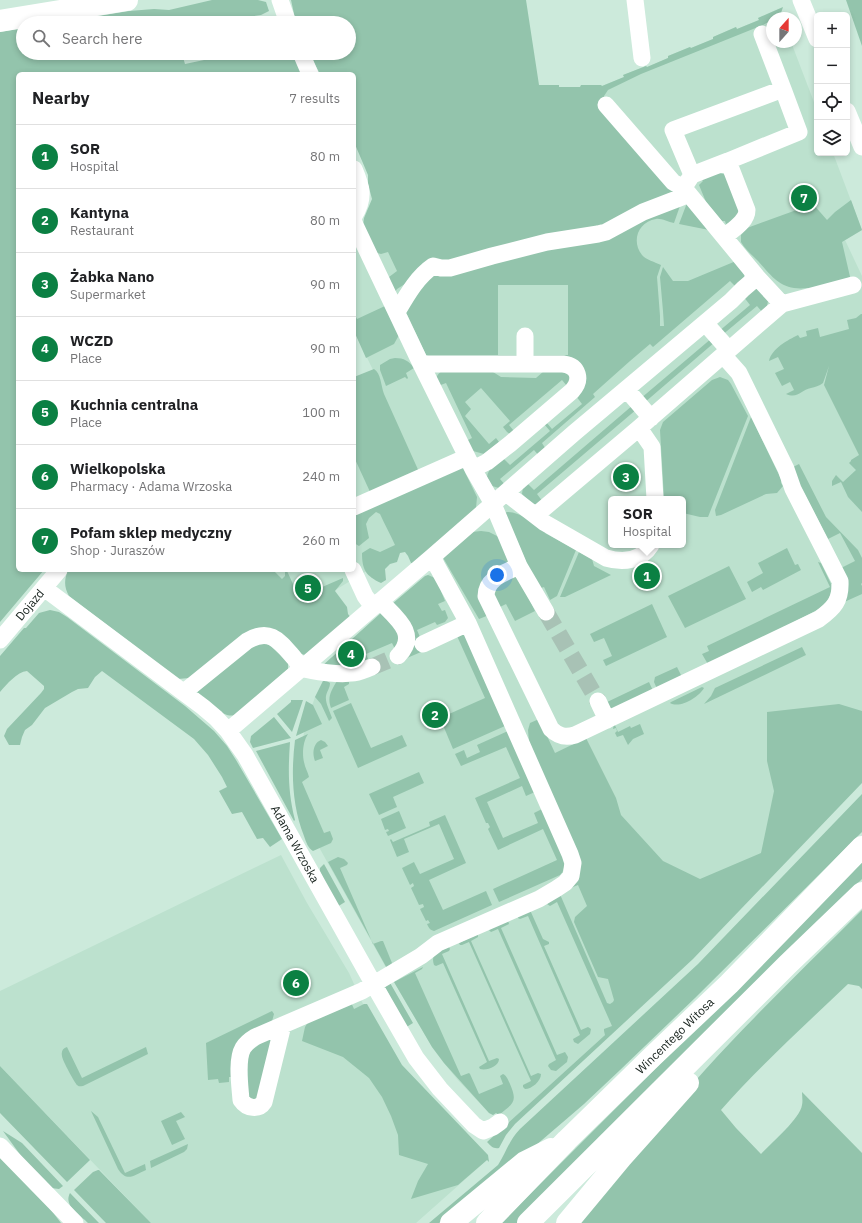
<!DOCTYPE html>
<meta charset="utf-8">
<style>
body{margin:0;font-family:"IBM Plex Sans",sans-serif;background:#f6f6f6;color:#202124}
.controls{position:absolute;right:12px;top:12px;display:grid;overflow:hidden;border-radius:6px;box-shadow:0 2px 6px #0003}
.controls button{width:36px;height:36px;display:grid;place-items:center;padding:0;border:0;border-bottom:1px solid #e0e0e0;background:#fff;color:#202124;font:20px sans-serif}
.compass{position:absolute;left:766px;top:12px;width:36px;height:36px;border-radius:50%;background:#fff;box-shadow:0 2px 6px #0003;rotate:21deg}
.you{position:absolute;left:497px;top:575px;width:14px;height:14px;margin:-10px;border:3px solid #fff;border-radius:50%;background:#1a73e8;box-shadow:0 0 0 6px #1a73e833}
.badge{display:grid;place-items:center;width:26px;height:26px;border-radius:50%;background:#0b8043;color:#fff;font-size:13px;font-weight:700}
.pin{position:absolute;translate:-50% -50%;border:2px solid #fff;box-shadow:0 1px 4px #0006}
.popup{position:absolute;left:608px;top:496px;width:78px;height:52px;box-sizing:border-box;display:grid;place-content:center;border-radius:6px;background:#fff;filter:drop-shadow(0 1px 3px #0005);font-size:13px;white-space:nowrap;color:#757577}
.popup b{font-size:15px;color:#202124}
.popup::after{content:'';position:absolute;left:50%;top:100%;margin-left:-8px;border:8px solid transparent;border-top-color:#fff}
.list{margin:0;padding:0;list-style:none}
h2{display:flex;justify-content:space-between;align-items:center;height:52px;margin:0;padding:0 16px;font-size:17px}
h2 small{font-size:13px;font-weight:400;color:#757577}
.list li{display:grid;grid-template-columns:26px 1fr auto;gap:12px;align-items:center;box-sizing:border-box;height:64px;padding:0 16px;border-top:1px solid #e0e0e0}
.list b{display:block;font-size:15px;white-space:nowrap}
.list p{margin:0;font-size:13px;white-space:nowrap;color:#757577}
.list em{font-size:13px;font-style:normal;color:#757577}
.icon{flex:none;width:22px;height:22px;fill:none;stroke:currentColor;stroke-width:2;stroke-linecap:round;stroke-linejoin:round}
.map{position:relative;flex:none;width:862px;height:1223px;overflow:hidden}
.search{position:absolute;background:#fff;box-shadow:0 2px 6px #0003;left:16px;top:16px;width:340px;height:44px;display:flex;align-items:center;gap:10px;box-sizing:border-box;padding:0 14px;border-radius:22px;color:#757577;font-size:15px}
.panel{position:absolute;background:#fff;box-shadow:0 2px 6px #0003;left:16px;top:72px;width:340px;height:500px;border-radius:6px}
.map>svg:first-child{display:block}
.built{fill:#bce1ce;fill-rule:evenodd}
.green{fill:#93c4ac}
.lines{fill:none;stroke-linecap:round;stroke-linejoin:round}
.minor-tunnel{stroke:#a8c2b5;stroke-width:17;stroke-dasharray:17 8;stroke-linecap:butt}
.minor{stroke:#fff;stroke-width:17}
.major{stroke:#fff;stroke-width:22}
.labels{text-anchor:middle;stroke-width:3.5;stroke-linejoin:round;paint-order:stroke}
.street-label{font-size:12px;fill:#16211c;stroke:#fff}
</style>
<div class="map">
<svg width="862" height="1223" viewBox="0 0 862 1223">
<rect width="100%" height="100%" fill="#cceadb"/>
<path class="built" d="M779,9L782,18H772V42H791L817,110V153H833L862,230L845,240L862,276V771L605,1035L507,1124L496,1113L493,1115L489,1113L457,1079L444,1063L432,1047L394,982L320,849L300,792L301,754L303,737L308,718L315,697L323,681L355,638L444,561L373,370L354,331V247L590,85H601L602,86L624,77L623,75L646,66L647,67L668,58V56L690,47L691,48L713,39V37L736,27L737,29L759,20L758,18ZM611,499H683V545H611Z
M354,394L425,536L327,595L286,612L178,570H354Z
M281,855L307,903L349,973L363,1004L396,1063L487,1160L416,1223H151L0,1066V991Z"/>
<path class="green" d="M212,0H258L266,2L269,11L261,15L228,20L202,23H55L129,11L154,9L169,10Z
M291,0H526L539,85H559V87H580L581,85H601L602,86L624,77L623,75L646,66L647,67L668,58V56L690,47L691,48L713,39V37L736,27L737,29L759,20L758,18L783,7L781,13L775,18H772V20L763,25L641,74L608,90L604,96V101L678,193L607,225L416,277L397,289L393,295L389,277L397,271L388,252L381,254L374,252L363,225L364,218L372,199L368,184V175L354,142V74H320L309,53H349V23H296Z
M846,0H862V46Z
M23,28V53H183L182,54L185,64L223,56L226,53H293L302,74H18V570H44L0,622V32Z
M719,173L727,175C733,190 750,217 726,224L725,221H722L706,202L699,185L703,181L701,179Z
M851,200L862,230L842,242L851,281L809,292L808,288C782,291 774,279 758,261C752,255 745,249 741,242V235L747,228L813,204L827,220L835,212Z
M681,203L674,223C668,222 661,218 656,219C638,222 631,241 642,255C646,260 655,262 661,265L657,277L660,316V326H664L663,311L660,277L663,267L673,281H688L736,261C745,275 748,274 737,288L730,281L653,347L650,344L630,361L593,394L595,397L542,443L547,451L540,457L534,450L500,479L506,486L499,488L492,486L487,477C488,468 497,463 503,458L510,465L550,431L544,424L546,422L552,429L582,404L576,396L584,378L529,355H568V285H498V355H520L518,357L433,358L426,355L404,308L435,272Z
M687,203L709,230L679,224Z
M753,288L759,289L768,301L767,306L763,313L757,306L721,336L718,332L750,305L743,296Z
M385,306L399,335L394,344L366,358L354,331V313L357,319Z
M861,314H862V512L848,497L841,482L832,486V481L836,475L843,482L856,470L849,463L851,461V460L859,455L824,385L829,366L823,383C819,386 815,387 811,388C801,390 798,399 786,394L794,390L790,382L782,386L775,373L784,369L778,357L769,361C772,348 788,340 798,335L800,338L807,336L806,331L818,328L820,337L849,329L847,320L856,318Z
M712,338L715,342L644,403L640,399Z
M395,358C404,358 409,361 414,368L406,373L408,378L407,379L405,377L386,386L380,370V365L390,359Z
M374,369C381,373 381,386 384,394L420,474L371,494L354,457V377Z
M564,370L572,377L567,386L562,380L509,425L514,431L510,434L507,432L503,427L510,421L481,388L465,402L471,409L465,416L489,444L496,438L499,442L484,454L473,451L464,442L472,438L446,383L438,386C436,379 435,376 442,371L493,372L501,377L536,378L544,371Z
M720,377L728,380L731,384L748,416L708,517H700L683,513V499H664L660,430L663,422L712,380Z
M633,405L637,409L537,494L543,502L538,504H532L522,494L523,487L527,483L534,490Z
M751,417L781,479V483L783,486L777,493L766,494L721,515L716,516L715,510Z
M799,464L826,517L858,550L862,558V583L861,584L862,586V594L842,603L839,569L855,561L840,533L828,539L791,468Z
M462,466L477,497L476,508L415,563H411L408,556L405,552L400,553L397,562L390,564L385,569L386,580L381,583C366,576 362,570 362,553L370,548L380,552L395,545C390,534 385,525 380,514L376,512L369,518L366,524L369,538L359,546L354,543V514Z
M507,512C518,511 536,524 547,530L545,533L576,550L557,596L550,600L544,587L538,589L505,513Z
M481,531L489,532L499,537L509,562L493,572L489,615L479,619L442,556L472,532Z
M787,548L795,565L798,564L801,570L763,590L761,587L752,592L747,582L763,573L758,563Z
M579,552L592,559L594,566L611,575L565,597H560Z
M818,562L821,563L831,584C833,596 826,604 817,610L709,666L702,654L709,651L707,646L830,587Z
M729,566L746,599L685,628L668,596Z
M68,570H273L282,579L285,576V571H287L299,597L343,578V581L335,591L347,607L348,614L351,618L305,655L301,654L277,632L189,678L178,679L69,596C64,587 64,580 68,570Z
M428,575L435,578L444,590L441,591L445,601L438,604L442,611L445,610L448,618L445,622L437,625L435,622L417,630L420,637L416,639L421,652L400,661L405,657L392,604L425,576Z
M515,577L520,580L535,611L515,621L506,604L498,608L493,589L496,585Z
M652,604L667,637L606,666L603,660L612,656L604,638L594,642L590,634Z
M50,610L59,612L67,617L185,706L214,731L227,746L236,760L282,839L270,847L263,838L257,839L242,812L232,814L219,791L227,787L222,777L208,755L194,739L102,671L95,677L88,688L78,689L72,692L45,708L32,725L25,730L22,737L20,745H9L4,736L7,729L41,693L44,689V686L27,671C17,672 7,684 0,692V656L24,628H26L39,613Z
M382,612L400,631L396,651L392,643L366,654L368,659C359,663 352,665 342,664L340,667L322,666Z
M464,633L505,726L453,749L440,718L485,698L457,636Z
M265,641L288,662V669L236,715C222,719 207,701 197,692L250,645Z
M802,647L806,655L704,704L711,696L715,688Z
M677,667L683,679L658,691L654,682L655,677Z
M323,681H327L330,683C330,688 327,691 326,696C325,703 330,711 332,718L329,721L321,704L315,697Z
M337,681L349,682V684L344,687L349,700L331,708C327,697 331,691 337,681Z
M649,682L654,693L613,712L605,703Z
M702,687L704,688C699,697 680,709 670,703L671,702Z
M291,700H303L292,732L277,714L291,702Z
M306,701L313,705L322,724L296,736Z
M351,703L371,748L402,735L407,746L358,768L333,711Z
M839,704L862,711V783L693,959L515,1124L506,1135L499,1148C493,1149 491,1146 487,1142L605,1035L604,1031V1029L612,1026L557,902L550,906L547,904L559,892L607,1003L610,1004L613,1002L614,1000L608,979L598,977L574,922L575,917L587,906L578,885L563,891L572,883L530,754L528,730L530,723L539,719L555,753L586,738L616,798L621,815L663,861L700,879L761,853L774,791L767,761V712Z
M274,717L291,738L253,748L250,742L251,736Z
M614,723L618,732L630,726L631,728L640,724L644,734L633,739L628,745L623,735L617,737L615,733L617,731L616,728L613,729Z
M508,731L535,792L526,796L522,786L487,802L503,838L538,823L534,813L542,809L563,856C564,863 566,870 560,875L499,902L493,889L557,860L543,829L498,850L488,829L490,827L488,823H486L475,798L520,778L506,747L461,766L455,754L464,750L467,758L480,752L477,745Z
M308,734C303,741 302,754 304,762C305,768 308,772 309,777L302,782L324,833L330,831L333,839L331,843L313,851C308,848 306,842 304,836C292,805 291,773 295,740Z
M321,740L325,742L328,746L320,750L323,758L315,761C312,754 313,743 321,740Z
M290,742C288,770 288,793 295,820L294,821L256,751Z
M419,772L424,783L393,797L397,807L379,815L369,794Z
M862,794V832L695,998L619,1071L584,1104L521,1158L439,1223H429L498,1165C506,1153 509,1140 520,1129L698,964Z
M399,811L406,828L388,836L386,832L389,831L388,829L385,830L381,819Z
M445,815L466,863L429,880L443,910L486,891L492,905L434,931C430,930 429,928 427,924L430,923L428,920L426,921L420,909L424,907L423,904L419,905L411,888L414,886L413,883L410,885L402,868L414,862L420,874L454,859L439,824L404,839L409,852L397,857L390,840L391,839L393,842L430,826L429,822Z
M338,857L344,859L348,863L347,865L340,868L373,944L381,941H383L392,963L389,972L328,862Z
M862,862V879L854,887L517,1223H501Z
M324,864L345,902L337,907L320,871V868Z
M530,910L543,939L549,942V944L544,946L581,1030L588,1027L591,1029L590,1034L578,1044L574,1042L573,1039L580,1035L528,916L520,919L518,918V916Z
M862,910V989L859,986L848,984C805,1025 761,1065 721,1110L736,1128L761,1154C771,1143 800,1119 802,1105C803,1101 802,1096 802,1092L862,1153V1223H575C618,1172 660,1120 705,1070C755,1015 809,963 862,910Z
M508,920L509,924L501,928L557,1055L565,1052L568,1057L567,1062L556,1071L551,1070L548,1066L549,1064L556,1060L498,929L491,932L488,929Z
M478,934V937L471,941L531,1076L538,1073L541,1074C541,1081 532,1089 525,1089L523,1087V1085L531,1081L469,942L462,945H460L459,943Z
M449,947L450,949L449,951L442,954L489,1061L497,1058L499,1059C499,1066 487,1071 480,1069L479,1067L487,1062L443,963L436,966L434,965C430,953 439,951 449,947Z
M423,967L422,969L415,973L461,1076L469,1073L470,1074L479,1094L503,1084L500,1076L503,1074C507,1076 508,1080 510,1084C518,1103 513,1103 499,1115L496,1113L493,1115L489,1113L444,1063L432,1047L394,982Z
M389,981L413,1023L405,1028L385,987Z
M350,1000L354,1009L364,1004H367L402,1065L488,1155L489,1162L487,1160L458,1185L411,1199L418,1181L428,1164L399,1155L398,1135L391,1116L382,1097L369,1078L343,1057L302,1041L305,1027L310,1019Z
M272,1011L274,1014L271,1025L231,1077H229V1082L219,1083L218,1079L208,1080L206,1043Z
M268,1038L273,1041L260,1101L249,1100L246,1076L248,1053Z
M67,1047L82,1078L146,1047L148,1054L83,1086C80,1086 79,1087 77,1085C75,1083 62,1060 62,1056C61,1051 63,1048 67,1047Z
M0,1066L90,1160L67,1182L0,1113Z
M91,1111L98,1117L125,1173L145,1164L146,1170C134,1175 127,1183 118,1169Z
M181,1112L185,1117L176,1121L185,1139L172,1145L161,1121Z
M3,1131L22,1143L63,1186L59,1189L51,1188L24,1160Z
M188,1144L187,1149L184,1152L151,1168L150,1161Z
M0,1156L48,1206L61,1223H0Z
M98,1170H99L151,1223H106L74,1190L93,1172Z
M70,1193L99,1223H88C80,1215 63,1206 70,1193Z"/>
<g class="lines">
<path class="minor-tunnel" d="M546,612L598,701
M372,667L398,656"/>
<path class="minor" d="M280,0L288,23
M635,0L642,58
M801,0L817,39
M762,34L783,89
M301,53L310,74
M606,105L673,182L683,188L688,193L757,277L782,304
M847,111L862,147
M354,169C362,187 365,198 354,216
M692,175L673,130L783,89L799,132L728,161
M686,184L692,175L728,161L747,210C747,222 732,230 724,237
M354,223L421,364L473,469L493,504L519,566C505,573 486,578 486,596L551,729C558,736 565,738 575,735L819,619C834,608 841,601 840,581L793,489L786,469L739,373L723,355
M397,312C407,295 417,277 433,266L441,268H450L492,256L547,242L598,234L606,232L643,212L682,197L688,193
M705,323L729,350
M525,336V364
M421,364H563C579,366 582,380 572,391L510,444L487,462L473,469
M627,390L651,418
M639,428L652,447L655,499
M506,493L545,523L606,558C623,563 641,561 651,545
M354,507L467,457
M536,515L639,428L782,304L853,285
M519,566L546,612
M353,570L365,596L373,607
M44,588L203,707L216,718L228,731L245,755L374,985L416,1058L440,1089L474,1125L483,1131L493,1127L500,1122
M380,601C395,617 420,634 398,656
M0,640L59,570
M423,644L468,623
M184,692L247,641C271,627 280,642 295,659C297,662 300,666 303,668C313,672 341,675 352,673C358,673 366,669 372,667
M598,701L607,720
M228,731L432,557L574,433L731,301L743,289L757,277
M283,1025L264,1102C259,1110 247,1109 241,1100C240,1086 236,1060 243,1048C246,1043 250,1040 255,1037L362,991L421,956L438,943L539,899L556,889L565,883L571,876L573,863L570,854L468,623L432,557
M0,1146L75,1223"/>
<path class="major" d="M0,21L127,0
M451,1223L525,1162L551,1149
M487,1223L567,1140L653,1056L729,984L862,847
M528,1223L787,965L862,893
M567,1223L621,1158L688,1083"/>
</g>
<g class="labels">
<g class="street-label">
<text transform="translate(30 605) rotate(-50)" y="4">Dojazd</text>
<text transform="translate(295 844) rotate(61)" y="4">Adama Wrzoska</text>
<text transform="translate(675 1036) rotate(-44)" y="4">Wincentego Witosa</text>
</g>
</g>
</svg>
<div class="controls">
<button>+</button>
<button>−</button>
<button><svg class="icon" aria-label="locate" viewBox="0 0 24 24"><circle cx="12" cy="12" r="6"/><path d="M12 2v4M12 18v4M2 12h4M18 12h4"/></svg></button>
<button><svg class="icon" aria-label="layers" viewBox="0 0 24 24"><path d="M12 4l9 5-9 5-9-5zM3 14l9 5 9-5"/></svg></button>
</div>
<svg class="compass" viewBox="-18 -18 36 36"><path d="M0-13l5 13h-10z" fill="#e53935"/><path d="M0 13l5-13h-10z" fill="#757577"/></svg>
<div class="you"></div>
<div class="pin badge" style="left:647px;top:576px">1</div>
<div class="popup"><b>SOR</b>Hospital</div>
<div class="pin badge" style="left:435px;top:715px">2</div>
<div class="pin badge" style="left:626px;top:477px">3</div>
<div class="pin badge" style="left:351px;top:654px">4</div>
<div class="pin badge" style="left:308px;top:588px">5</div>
<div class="pin badge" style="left:296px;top:983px">6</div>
<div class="pin badge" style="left:804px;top:198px">7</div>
<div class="search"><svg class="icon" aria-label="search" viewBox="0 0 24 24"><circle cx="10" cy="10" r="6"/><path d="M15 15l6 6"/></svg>Search here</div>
<section class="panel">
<h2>Nearby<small>7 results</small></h2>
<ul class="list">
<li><span class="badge">1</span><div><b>SOR</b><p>Hospital</p></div><em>80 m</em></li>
<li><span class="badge">2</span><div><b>Kantyna</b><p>Restaurant</p></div><em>80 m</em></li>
<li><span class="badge">3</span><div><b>Żabka Nano</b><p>Supermarket</p></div><em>90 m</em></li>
<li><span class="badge">4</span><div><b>WCZD</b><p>Place</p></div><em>90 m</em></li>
<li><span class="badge">5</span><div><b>Kuchnia centralna</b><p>Place</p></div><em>100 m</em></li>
<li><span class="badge">6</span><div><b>Wielkopolska</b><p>Pharmacy · Adama Wrzoska</p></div><em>240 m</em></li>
<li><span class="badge">7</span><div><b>Pofam sklep medyczny</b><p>Shop · Juraszów</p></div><em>260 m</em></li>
</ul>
</section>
</div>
